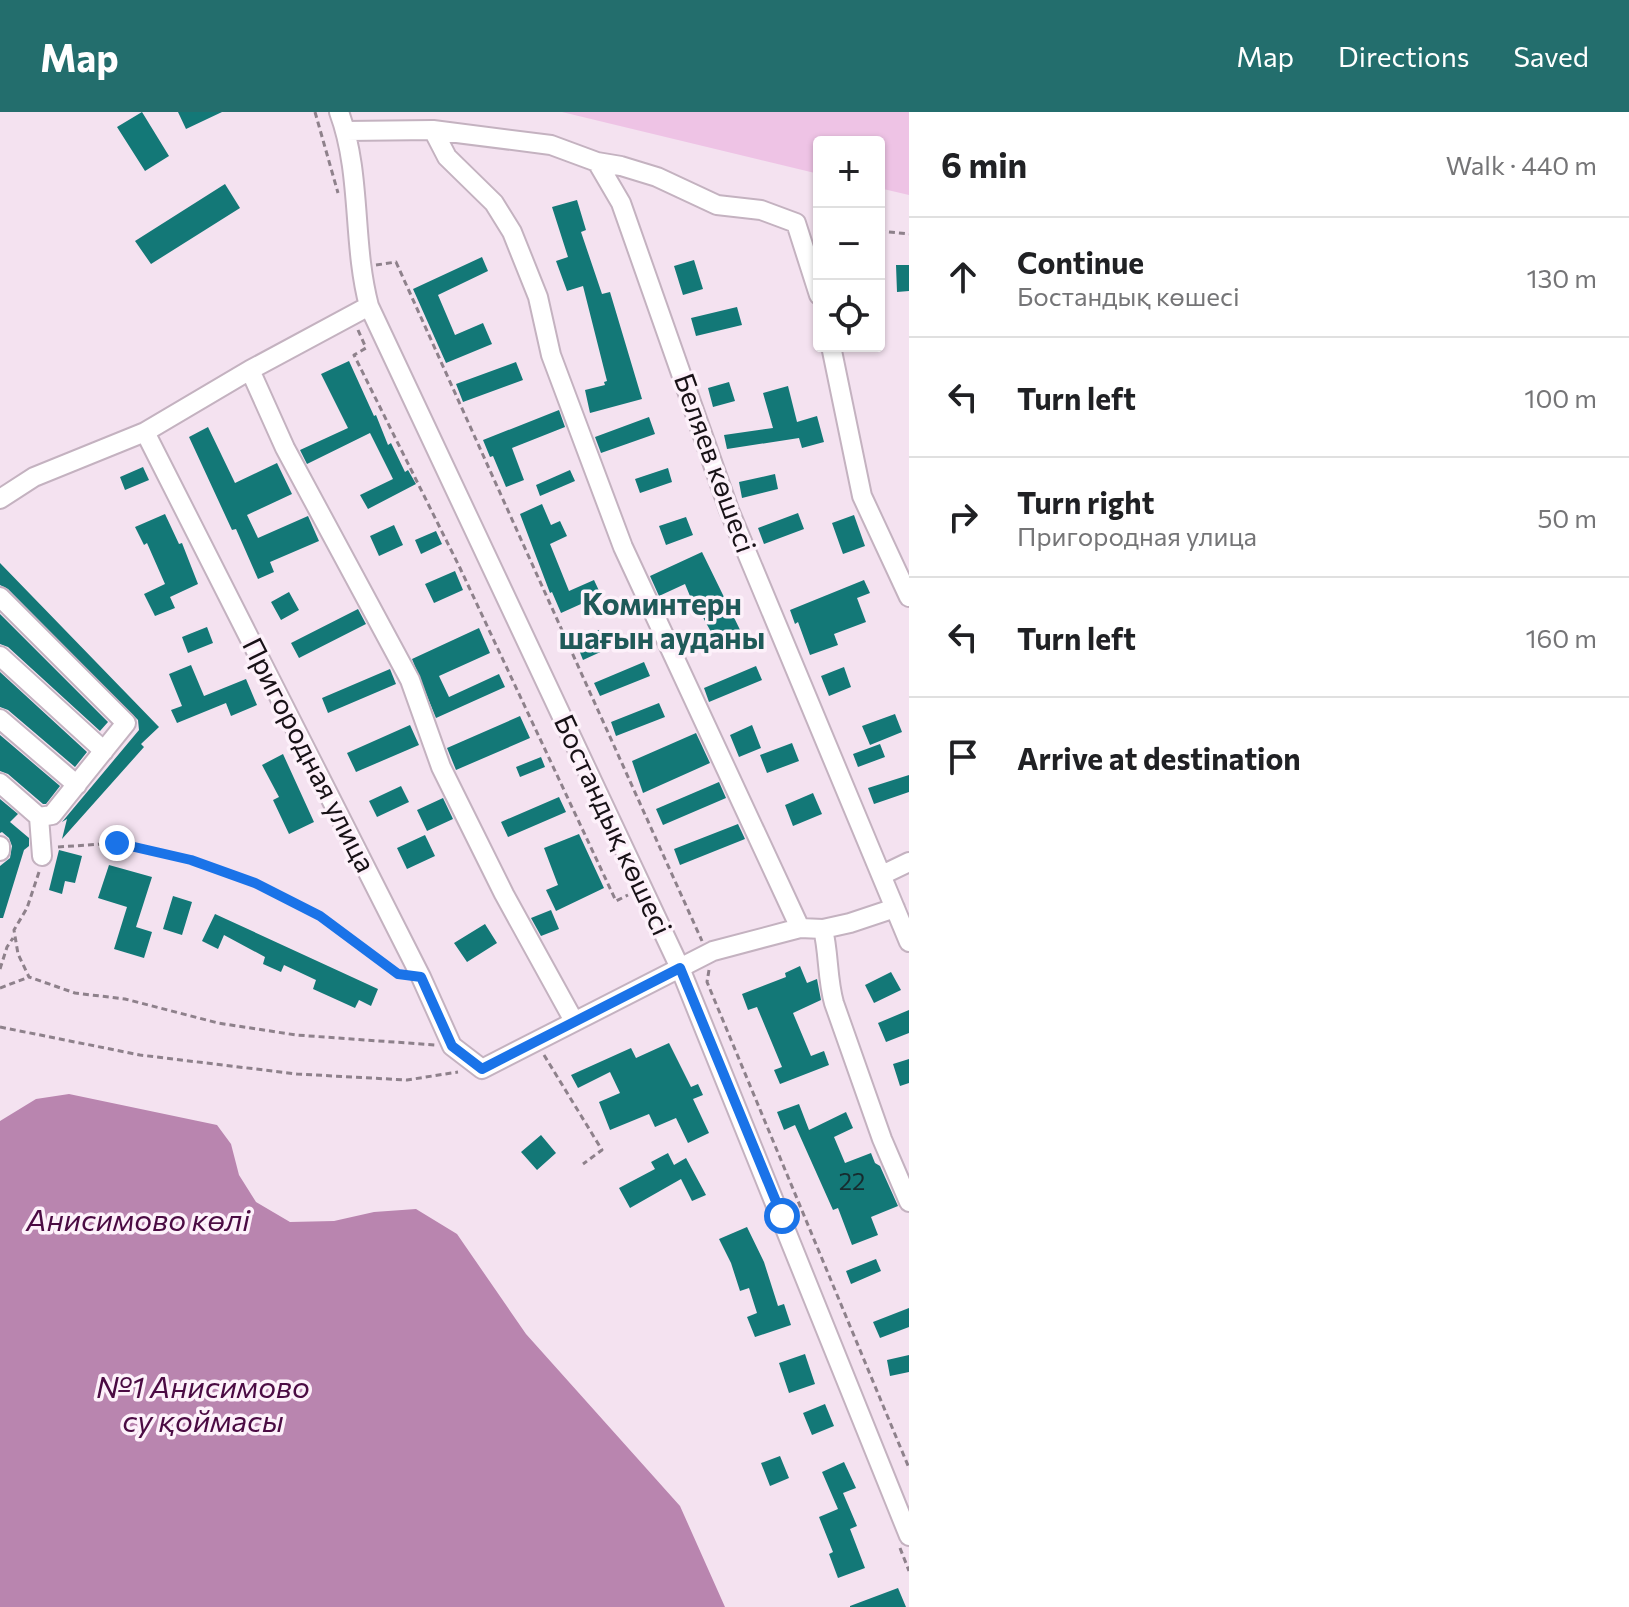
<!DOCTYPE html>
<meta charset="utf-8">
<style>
body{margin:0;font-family:Commissioner,sans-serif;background:#f6f6f6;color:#202124}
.controls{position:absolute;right:24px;top:24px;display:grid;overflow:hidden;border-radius:8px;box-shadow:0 2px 6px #0004}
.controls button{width:72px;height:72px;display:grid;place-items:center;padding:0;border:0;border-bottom:2px solid #e0e0e0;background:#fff;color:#202124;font:40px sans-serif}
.stop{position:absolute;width:24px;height:24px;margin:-18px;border:6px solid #1a73e8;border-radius:50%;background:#fff}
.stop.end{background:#1a73e8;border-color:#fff;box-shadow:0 2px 8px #0008}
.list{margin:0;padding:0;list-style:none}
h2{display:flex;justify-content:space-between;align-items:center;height:104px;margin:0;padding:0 32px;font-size:34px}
h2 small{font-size:26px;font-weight:400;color:#757577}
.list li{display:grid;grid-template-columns:52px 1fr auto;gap:24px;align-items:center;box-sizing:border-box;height:120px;padding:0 32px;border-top:2px solid #e0e0e0}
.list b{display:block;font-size:30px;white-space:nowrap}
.list p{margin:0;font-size:26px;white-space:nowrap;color:#757577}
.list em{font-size:26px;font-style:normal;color:#757577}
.icon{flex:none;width:44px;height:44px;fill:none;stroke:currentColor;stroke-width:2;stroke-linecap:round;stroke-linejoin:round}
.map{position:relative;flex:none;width:909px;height:1495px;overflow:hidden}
header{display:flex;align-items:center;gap:48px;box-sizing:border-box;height:112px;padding:0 40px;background:#236e6d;color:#fff}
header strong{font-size:38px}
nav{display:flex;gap:44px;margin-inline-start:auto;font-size:28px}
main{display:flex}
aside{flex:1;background:#fff}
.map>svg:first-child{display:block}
.green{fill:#eec3e5}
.water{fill:#b985af}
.building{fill:#137877}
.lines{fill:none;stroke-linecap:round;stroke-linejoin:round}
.minor-casing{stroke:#c4b2c0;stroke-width:22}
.path{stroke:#8e818b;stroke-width:3;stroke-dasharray:6 4;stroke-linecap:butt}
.minor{stroke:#fff;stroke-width:18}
.route{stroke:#1a73e8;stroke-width:10}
.labels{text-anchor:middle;stroke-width:7;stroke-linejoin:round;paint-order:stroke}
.number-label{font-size:24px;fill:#172c2f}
.street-label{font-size:28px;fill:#181217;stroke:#fdf1fa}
.neighbourhood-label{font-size:30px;font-weight:bold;fill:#1f5a59;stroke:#fdf1fa}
.water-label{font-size:30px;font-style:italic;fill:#4b0b43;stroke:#fdf1fa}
</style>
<header>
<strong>Map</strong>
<nav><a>Map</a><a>Directions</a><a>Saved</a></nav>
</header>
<main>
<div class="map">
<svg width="909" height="1495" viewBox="0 0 909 1495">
<rect width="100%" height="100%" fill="#f4e2f0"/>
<path class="green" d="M562,0H909V83L879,76V30H819V62Z"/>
<path class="water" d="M69,982L217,1013L231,1032L239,1063L256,1090L290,1110L334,1109L374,1100L416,1097L457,1122L526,1222L680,1394L725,1495H0V1009L36,987Z"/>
<path class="building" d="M142,0L169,44L145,59L117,15Z
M178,0H222L186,17Z
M225,72L240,96L151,152L135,129Z
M577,88L586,118L581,120L602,182L610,180L642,287L590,301L585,278L605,273L604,270L607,269L583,174L567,179L556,149L568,145L552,95Z
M482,145L488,159L438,183L455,223L483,211L492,232L446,251L413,177Z
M694,148L703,177L683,183L674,154Z
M896,153H909V179L897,180Z
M737,195L742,213L696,224L691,206Z
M349,249L374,304L376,303L388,333L391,331L405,360L408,358L416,372L368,397L360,383L393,367L370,321L307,352L300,338L348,316L321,262Z
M516,250L523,268L463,290L456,272Z
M729,270L735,289L713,295L708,276Z
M788,274L797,310L817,304L824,330L802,336L799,326L727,337L724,323L773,316L763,281Z
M559,298L565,315L512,336L524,368L506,375L493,344L490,345L483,328Z
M649,305L655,322L601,341L595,325Z
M208,315L235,371L277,351L292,382L247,403L258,426L308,404L319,429L270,450L274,460L258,467L236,417L232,418L189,325Z
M143,355L149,368L125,378L120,365Z
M668,356L672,370L640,381L635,367Z
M570,358L575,369L540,384L536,373Z
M775,362L778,377L742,386L739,370Z
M542,392L551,413L560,409L567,424L550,432L569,479L594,468L601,483L561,501L552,480L550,481L520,402Z
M798,401L804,417L764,432L758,416Z
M165,402L179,432L182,431L198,472L170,485L175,496L155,504L144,482L165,472L147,431L144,433L135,415Z
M854,403L865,434L843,442L832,411Z
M686,405L693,423L666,433L659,414Z
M394,413L403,433L379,444L370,424Z
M436,419L442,432L421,442L415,428Z
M702,440L744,526L721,538L700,500L697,501L685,472L659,484L650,464Z
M0,451L159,615L141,632L144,635L62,727L67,707L62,710L139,618L138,608L8,477L0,473Z
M455,459L463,478L434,491L425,472Z
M864,468L870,481L857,486L866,510L834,522L838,533L810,543L798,510L795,512L790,498Z
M289,480L299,498L281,508L271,490Z
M358,497L366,512L299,546L291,531Z
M0,502L108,610L100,619L8,535L0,532Z
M207,515L213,531L188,541L182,525Z
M479,516L490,541L439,564L449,585L499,562L505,575L436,606L412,547Z
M599,518L607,537L583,548L575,528Z
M644,550L650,564L600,584L594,571Z
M191,553L204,584L246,567L257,593L231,604L226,591L177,611L171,598L182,594L169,562Z
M756,554L762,568L709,590L704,576Z
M844,555L851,575L829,584L821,564Z
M390,557L396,572L328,601L322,586Z
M0,560L87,640L75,655L8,598L0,595Z
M659,591L665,605L616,624L611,610Z
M895,602L902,620L870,633L862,614Z
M520,604L530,626L456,658L447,636Z
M410,613L419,633L356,660L347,641Z
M752,613L761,636L739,645L730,623Z
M696,621L710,651L643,681L632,649Z
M0,623L60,674L46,692H43L8,662L0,659Z
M792,631L799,649L767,661L760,643Z
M880,632L885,645L858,655L853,642Z
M283,642L314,710L289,722L273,688L279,685L262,653Z
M541,645L545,655L520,665L516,655Z
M909,663V680L874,692L868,676Z
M719,670L726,686L663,713L656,697Z
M401,674L409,690L377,705L369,689Z
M813,681L822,702L793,714L785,693Z
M559,685L566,700L508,725L501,710Z
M443,686L453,707L427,719L417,698Z
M0,687L18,702L10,710L29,726V734L24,738L3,806H0V754L10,746L12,734L9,726L2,720L0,721Z
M738,712L745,727L680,753L674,737Z
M579,722L604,776L556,799L546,778L558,773L544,736Z
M425,723L435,744L407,757L397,736Z
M59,738L82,744L75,771L65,769L62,782L49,778Z
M109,753L152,765L136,815L152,820L144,846L114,837L127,795L98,786Z
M173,784L192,790L182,823L163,817Z
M551,798L559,817L541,824L531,806Z
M215,802L378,877L371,894L359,888L355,896L313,877L316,868L284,853L281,860L263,852L265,845L224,823L218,837L202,829Z
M485,812L497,831L467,850L454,831Z
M800,854L807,871L817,867L821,888L793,901L811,944L824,939L829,953L780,972L774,958L782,955L757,895L748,898L742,882L786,865L785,861Z
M891,860L901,878L874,891L865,873Z
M909,898V921L886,930L878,911Z
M669,931L691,975L698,972L703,983L693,987L709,1021L688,1031L676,1006L655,1015L649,1002L610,1018L599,990L620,981L610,960L578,976L571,963L631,936L636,946Z
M909,947V971L900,974L893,952Z
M799,992L809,1018L846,1000L853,1016L834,1025L845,1051L871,1041L875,1051L880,1054L898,1094L871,1105L878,1123L852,1133L838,1096L833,1098L795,1013L784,1018L777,1000Z
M541,1023L556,1041L537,1058L521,1040Z
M668,1041L674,1053L686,1046L706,1083L692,1089L681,1067L630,1096L619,1076L655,1057L651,1050Z
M747,1115L764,1150L778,1194L784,1192L791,1213L755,1225L747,1205L757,1201L749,1176L740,1179L731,1151L719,1127Z
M876,1147L881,1159L851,1172L846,1159Z
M909,1196V1215L880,1226L873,1210Z
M805,1242L815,1272L789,1281L779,1251Z
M909,1243V1260L890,1264L887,1248Z
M825,1292L834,1314L812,1323L803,1301Z
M780,1344L789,1366L770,1374L761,1351Z
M844,1350L856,1376L843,1381L857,1414L850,1417L865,1456L838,1466L829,1442L833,1440L819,1405L838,1397L822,1360Z
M898,1476L906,1495H850V1494Z"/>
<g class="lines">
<g class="minor-casing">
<path id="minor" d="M339,0C362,62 352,130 369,194L680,856L909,1424
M433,18L447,45L494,91L512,120L538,185L551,243L623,435L800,816
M346,19L433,18L551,33L597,50L621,91L729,398L909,830
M597,50L621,54L657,65L717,93L761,98L796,111L819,183
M831,234L862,384L909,485
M250,258L285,336L410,568L441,655L504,782L574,909
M145,320L421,865L452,934L482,957L713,839L800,816L823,817L850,811L895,796
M0,387L34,365L145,320L250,258L369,194
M0,485L126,611L52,703L39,705
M0,544L104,639
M0,607L77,673
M0,671L39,705L42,744
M0,734V739
M882,763L909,750
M823,817C829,842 827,866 834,891L882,1027L909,1090"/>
</g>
<path class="path" d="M315,0L338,81
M879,119L909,122
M376,153L396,150L702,829
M358,218L366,236L354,243L460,456L616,789L628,783
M58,735L117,731L191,748L255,771L320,804L402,862
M39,760L27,796L14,818L18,842L29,865L75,881L125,887L218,911L296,923L435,933
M0,857L7,835L13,826
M709,858L707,870L909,1356
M0,876L29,865
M0,915L140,943L297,962L407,968L458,960
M544,943L602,1038L583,1052
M900,1436L909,1459"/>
<use href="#minor" class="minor"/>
</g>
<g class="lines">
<path class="route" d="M117,731L191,748L255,771L320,804L398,862L421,865L452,934L482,957L680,856L782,1104"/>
</g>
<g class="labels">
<g class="number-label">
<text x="852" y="1078">22</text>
</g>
<g class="street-label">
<text transform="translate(715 351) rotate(70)" y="10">Беляев көшесі</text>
<text transform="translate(309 643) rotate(63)" y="10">Пригородная улица</text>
<text transform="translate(613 713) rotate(65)" y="10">Бостандық көшесі</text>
</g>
<g class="neighbourhood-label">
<text x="662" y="503">Коминтерн<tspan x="662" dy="34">шағын ауданы</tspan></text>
</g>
<g class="water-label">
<text x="138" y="1119">Анисимово көлі</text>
<text x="203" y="1286">№1 Анисимово<tspan x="203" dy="34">су қоймасы</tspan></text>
</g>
</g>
</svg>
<div class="controls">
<button>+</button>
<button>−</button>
<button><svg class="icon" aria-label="locate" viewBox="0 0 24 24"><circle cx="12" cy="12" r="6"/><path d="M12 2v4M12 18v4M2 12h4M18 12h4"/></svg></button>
</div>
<div class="stop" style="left:782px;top:1104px"></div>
<div class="stop end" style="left:117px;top:731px"></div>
</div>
<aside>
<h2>6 min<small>Walk · 440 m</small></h2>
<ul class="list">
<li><svg class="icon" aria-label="ahead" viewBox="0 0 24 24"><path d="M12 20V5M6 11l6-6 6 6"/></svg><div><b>Continue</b><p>Бостандық көшесі</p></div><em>130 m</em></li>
<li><svg class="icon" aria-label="left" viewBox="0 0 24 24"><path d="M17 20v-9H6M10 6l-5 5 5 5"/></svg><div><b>Turn left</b></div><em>100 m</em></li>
<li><svg class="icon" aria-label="right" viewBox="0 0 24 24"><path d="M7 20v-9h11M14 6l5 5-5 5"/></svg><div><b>Turn right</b><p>Пригородная улица</p></div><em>50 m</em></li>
<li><svg class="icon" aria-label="left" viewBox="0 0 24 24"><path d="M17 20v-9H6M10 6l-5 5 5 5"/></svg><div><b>Turn left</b></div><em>160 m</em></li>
<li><svg class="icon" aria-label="arrive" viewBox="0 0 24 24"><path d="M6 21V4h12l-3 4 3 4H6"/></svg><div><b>Arrive at destination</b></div></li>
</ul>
</aside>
</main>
